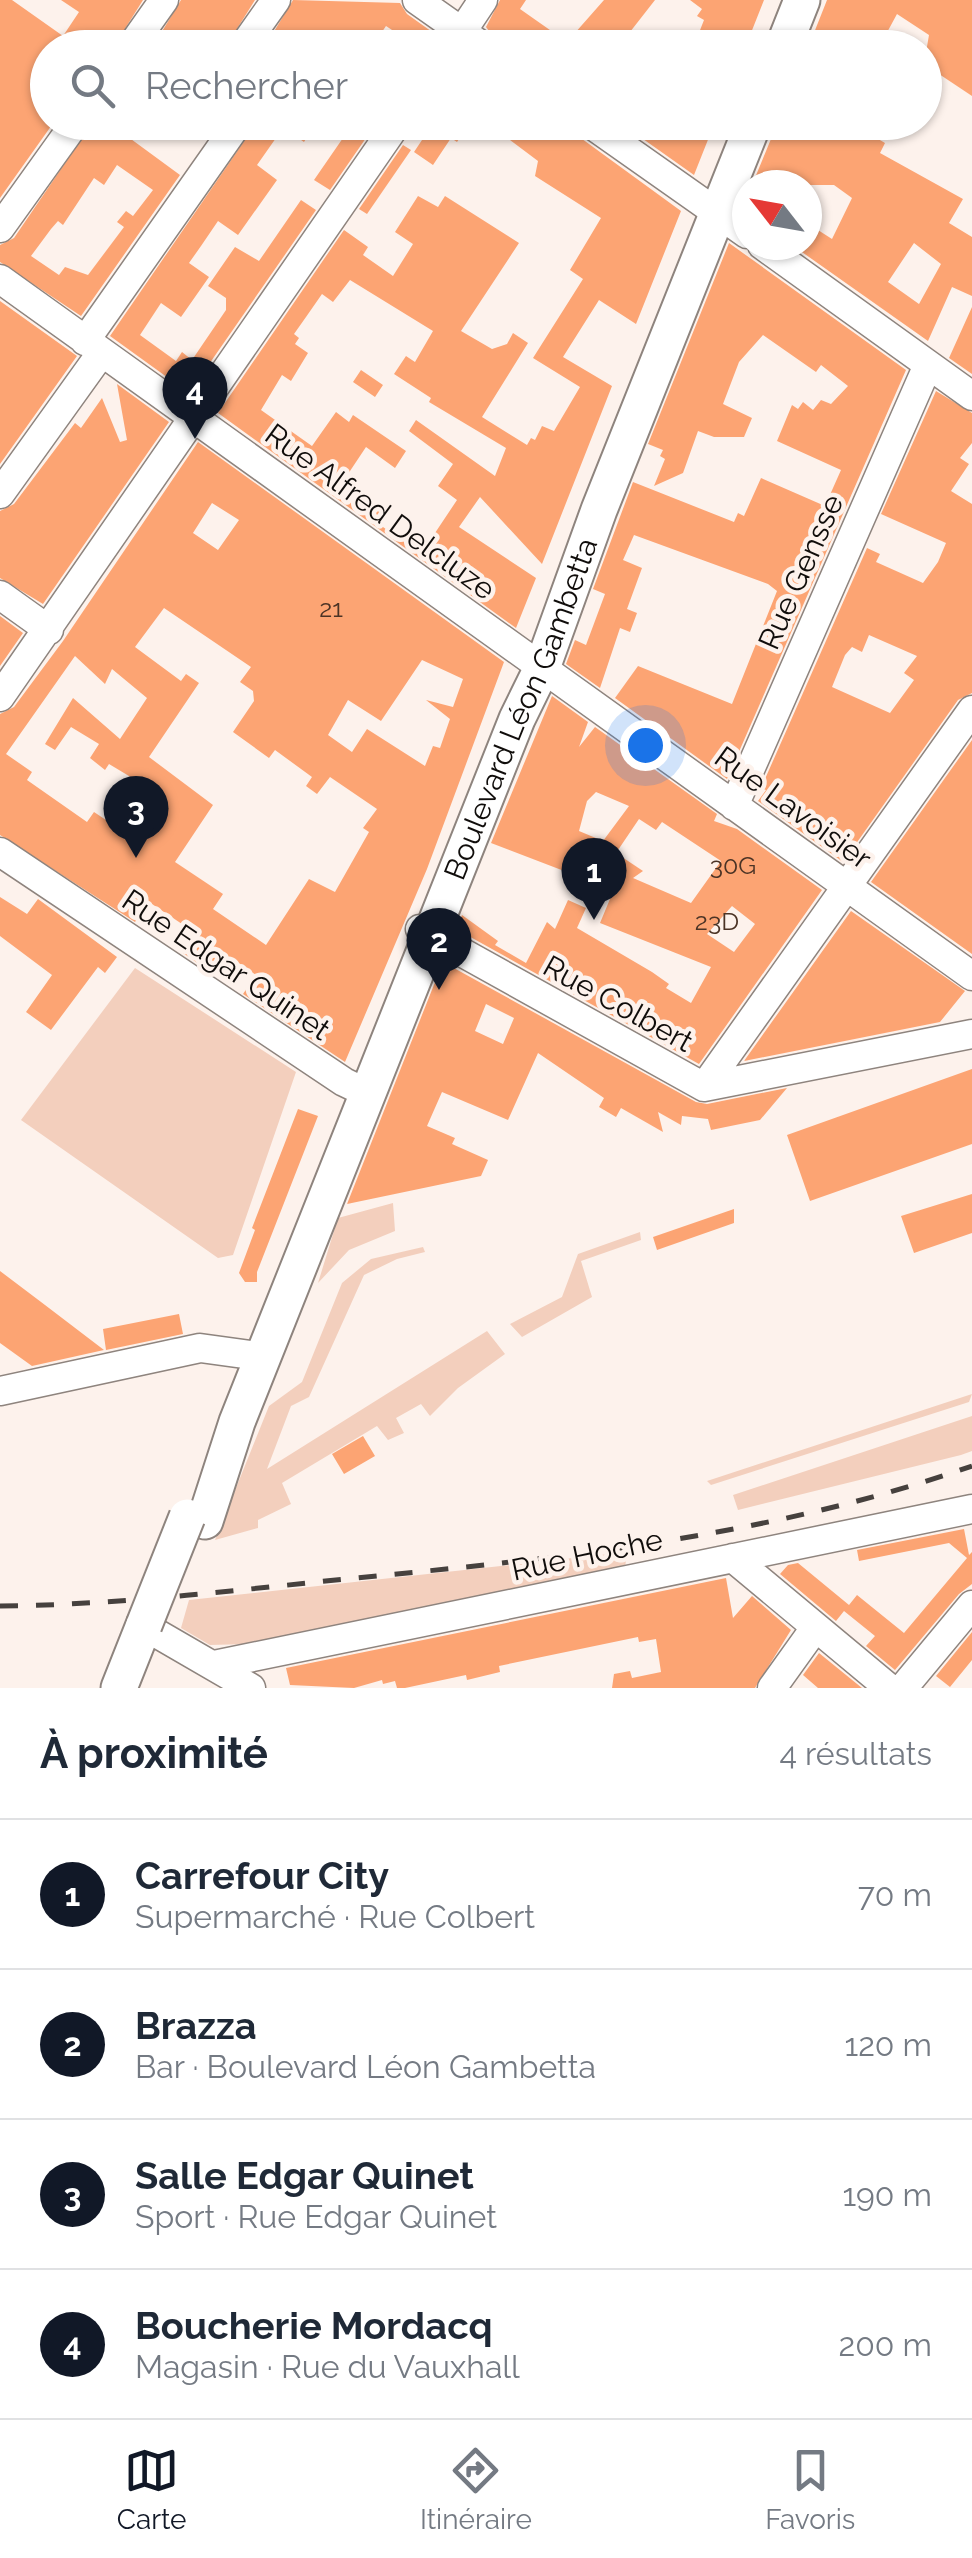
<!DOCTYPE html>
<html lang="fr">
<meta charset="utf-8">
<style>
body{margin:0;font-family:Raleway,sans-serif;background:#f6f6f7;color:#1f2937}
.compass{position:absolute;left:732px;top:170px;width:90px;height:90px;border-radius:50%;background:#fff;box-shadow:0 2px 8px #0004;rotate:301deg}
.you{position:absolute;left:645px;top:745px;width:35px;height:35px;margin:-25px;border:8px solid #fff;border-radius:50%;background:#1a73e8;box-shadow:0 0 0 15px #1a73e833}
.badge{display:grid;place-items:center;width:65px;height:65px;border-radius:50%;background:#111827;color:#fff;font-size:32px;font-weight:700}
.pin{position:absolute;translate:-50% -82px;filter:drop-shadow(0 2px 5px #0008)}
.pin::after{content:'';position:absolute;top:52px;width:35px;height:30px;background:inherit;clip-path:polygon(0 0,100% 0,50% 100%)}
.list{margin:0;padding:0;list-style:none}
h2{display:flex;justify-content:space-between;align-items:center;height:130px;margin:0;padding:0 40px;font-size:42px}
h2 small{font-size:32px;font-weight:400;color:#747a83}
.list li{display:grid;grid-template-columns:65px 1fr auto;gap:30px;align-items:center;box-sizing:border-box;height:150px;padding:0 40px;border-top:2px solid #e0e1e3}
.list b{display:block;font-size:38px;white-space:nowrap}
.list p{margin:0;font-size:32px;white-space:nowrap;color:#747a83}
.list em{font-size:32px;font-style:normal;color:#747a83}
.icon{flex:none;width:55px;height:55px;fill:none;stroke:currentColor;stroke-width:2;stroke-linecap:round;stroke-linejoin:round}
.map{position:relative;flex:none;width:972px;height:1688px;overflow:hidden}
.search{position:absolute;background:#fff;box-shadow:0 2px 8px #0004;left:30px;right:30px;top:30px;height:110px;display:flex;align-items:center;gap:25px;box-sizing:border-box;padding:0 35px;border-radius:55px;color:#747a83;font-size:38px}
.sheet{height:730px;background:#fff}
nav{display:flex;justify-content:space-around;align-items:center;box-sizing:border-box;height:140px;border-top:2px solid #e0e1e3;background:#fff;font-size:28px;color:#747a83}
nav a{display:grid;justify-items:center;gap:5px}
nav .on{color:#111827}
.map>svg:first-child{display:block}
.green{fill:#f3cfbd}
.building{fill:#fca473;fill-rule:evenodd}
.lines{fill:none;stroke-linecap:round;stroke-linejoin:round}
.minor-casing{stroke:#8e847e;stroke-width:31}
.major-casing{stroke:#8e847e;stroke-width:39}
.minor{stroke:#fff;stroke-width:28}
.major{stroke:#fff;stroke-width:35}
.rail{stroke:#46413e;stroke-width:5;stroke-dasharray:18 18;stroke-linecap:butt}
.major-bridge-casing{stroke:#8e847e;stroke-width:39;stroke-linecap:butt}
.major-bridge{stroke:#fff;stroke-width:35}
.labels{text-anchor:middle;stroke-width:9;stroke-linejoin:round;paint-order:stroke}
.number-label{font-size:25px;fill:#4b3325}
.street-label{font-size:30px;fill:#100d0b;stroke:#fdf2ec}
</style>
<div class="map">
<svg width="972" height="1688" viewBox="0 0 972 1688">
<rect width="100%" height="100%" fill="#fdf2ec"/>
<path class="green" d="M135,968L296,1072L233,1255L218,1258L21,1120Z
M393,1203L395,1231L349,1250L318,1283L338,1218Z
M640,1232L641,1240L581,1261L592,1297L522,1337L510,1324L562,1297L578,1254Z
M423,1247L425,1252L397,1259L364,1275L309,1397L291,1406L267,1469L487,1331L505,1354L458,1388L430,1416L421,1404L396,1418L404,1433L388,1440L377,1426L282,1483L291,1504L258,1520V1528L215,1540L269,1406L302,1382L342,1283L371,1259Z
M972,1394L969,1402L711,1485L707,1481Z
M972,1416V1451L961,1455L738,1510L733,1495Z
M628,1552L625,1566L248,1644L210,1645L181,1628L189,1600Z"/>
<path class="building" d="M0,0H12L63,36L79,12L61,0H143L113,48H48V122H54L0,198Z
M181,0H255L225,48H152Z
M293,0L400,3L407,14L435,34L434,48H419L386,26L371,48H264Z
M500,0H526L520,9L567,42L604,0H655L630,32L651,48H502L486,27Z
M690,0H764L745,48H693L704,20L697,16L702,9Z
M827,0H972V96L924,64L929,35L897,14L884,38L897,48H808Z
M93,122H126L120,131L180,175L81,316L0,262V245L14,238ZM117,165L153,190L133,216L126,211L117,222L124,227L88,275L65,267L59,275L31,256L51,229L58,221L63,225L94,178L104,185Z
M299,122H316L304,142L291,133Z
M354,122L375,125L330,190L314,180Z
M429,122H470L457,142L451,138L433,165L414,152L432,125Z
M510,122H571L578,136L681,211L636,324L599,300L563,357L612,386L542,564L480,497L459,527L536,578L516,628L218,413L344,230L368,247L363,255L393,276L413,244L395,232L418,196L438,207L445,196L519,243L461,331L492,349L507,344L513,333L528,343L482,417L527,445L531,438L535,440L542,426L554,431L580,387L533,358L583,279L570,270L601,218L535,176L538,161L502,134ZM350,280L433,331L415,362L406,356L394,374L431,398L429,402L506,448L495,476L416,420L409,431L453,464L438,486L457,500L429,542L419,535L411,546L380,525L387,515L342,483L366,447L395,468L406,451L353,415L349,422L336,412L312,446L261,410L282,375L291,381L308,353L295,344L299,338L294,334L306,317L322,294L333,302Z
M619,122H715L694,175Z
M778,122H849L885,143L880,153L963,199L949,223L972,237V296L952,287L928,341L792,245H807V223L832,239L852,198L834,185H752ZM914,243L941,264L919,304L888,282Z
M256,124L276,138L257,165L277,180L238,235L218,221L201,246L189,263L209,277L181,317L161,303L140,335L176,361L182,352L192,360L226,310V298L208,286L235,247L259,261L301,200L316,210L189,393L110,336Z
M403,145L411,150L367,214L359,209Z
M729,243L906,370L727,779L615,698L638,666L732,704L777,591L768,584L634,535L623,560L642,568L627,609L637,613L630,632L620,628L600,688L566,664L575,640L586,645L605,594L593,589L633,482L734,522L738,513L744,516L761,478L825,506L841,470L777,441L792,405L798,409L803,402L813,410L821,400L831,404L848,386L821,365L816,372L763,335L739,362L723,404L752,418L744,437H714L698,431L683,473L654,486L665,459L660,456L663,450L648,444Z
M0,301L77,356L0,464Z
M972,307V374L949,358Z
M361,370L383,385L375,397L353,382Z
M117,384L169,422L43,604L0,578V511L14,504L75,423L81,428L102,398L120,442L127,440Z
M936,391L972,413V443L960,458L969,464L951,491L972,504V693L958,700L843,862L758,801L766,790L761,788L867,548L880,554L876,562L923,583L938,562L946,543L881,514ZM869,635L917,656L904,673L914,680L890,713L832,687L845,655L852,647L862,652Z
M198,442L504,662L427,869L345,1062L243,994L256,975L233,959L215,975L183,953L197,934L149,902L135,922L0,835V714L14,707L63,641ZM212,503L239,520L218,550L193,533ZM164,608L251,667L240,682L253,691L254,701L233,732L269,758L275,750L312,777L306,786L317,794L330,777L377,809L363,828L369,832L335,892L309,879L266,945L213,909L223,894L175,862L213,805L149,757L199,683L186,674L181,681L135,647ZM75,656L105,684L112,669L147,698L120,739L73,698L45,744L55,750L71,727L99,744L90,758L105,770L109,764L134,779L106,820L94,812L87,822L27,780L32,772L6,754ZM422,660L463,679L453,707L426,700L450,719L440,748L433,746L425,766L367,729L352,752L328,735L348,700L381,721Z
M0,616L23,633L0,666Z
M552,696L588,722L579,747L595,727L717,814L714,821L737,829L822,890L699,1064L456,929L462,915L498,941L495,945L526,963L547,922L555,929L568,900L586,908L577,928L652,972L669,984L666,988L691,1003L711,967L600,923L622,870L594,859L585,879L491,843ZM596,792L629,806L603,841L579,831L587,801ZM639,819L656,830L662,822L721,861L691,903L633,878L643,871L616,853ZM732,906L755,924L734,952L707,934Z
M972,740V954L871,882Z
M0,897L27,914L38,899L117,957L105,973L98,967L51,1030L26,1012L52,975L0,936Z
M851,911L965,991L940,1022L744,1061Z
M443,962L696,1102L707,1104L787,1088L760,1120L711,1130L708,1119L682,1116L681,1125L658,1112L663,1132L621,1108L616,1117L599,1107L604,1098L538,1053L508,1120L442,1092L427,1126L455,1138L452,1144L488,1160L481,1176L347,1204ZM486,1004L514,1018L503,1044L475,1031Z
M972,1069V1144L810,1201L787,1135Z
M298,1109L318,1116L257,1272V1282H245L239,1273L255,1230L252,1228Z
M972,1194V1233L914,1253L901,1216Z
M734,1209V1223L657,1250L653,1237Z
M0,1271L45,1305L104,1350L32,1366L0,1343Z
M179,1314L183,1334L106,1350L103,1329Z
M363,1436L375,1456L344,1474L332,1454Z
M964,1529L969,1555L972,1552V1584L959,1594L895,1670L866,1646L875,1636L844,1611L836,1621L780,1574L788,1565L798,1563L849,1605L857,1595L904,1633L967,1558L949,1543L859,1561L857,1550Z
M726,1578L733,1618L752,1596L791,1630L755,1688H612L614,1674L630,1671L632,1678L661,1672L656,1639L639,1642L638,1637L499,1666L500,1672L467,1680L466,1675L405,1688H397L395,1681L383,1684L382,1680L354,1688L290,1685L286,1668Z
M972,1632V1660L950,1687L936,1676Z
M819,1653L862,1688H818L803,1675Z"/>
<g class="lines">
<g class="minor-casing">
<path id="minor" d="M417,0L485,48
M130,48L164,0
M242,48L276,0
M451,48L483,0
M588,122L747,234
M0,228L76,122
M762,245L972,396
M0,279L972,976
M85,341L239,122
M0,494L102,352
M0,595L49,630
M0,697L398,122
M734,806L928,365
M0,852L344,1082L369,1094
M420,929L704,1087L972,1034
M704,1087L972,710
M0,1391L200,1348L251,1355
M733,1558L889,1688
M144,1626L251,1688
M214,1665L972,1509
M772,1688L815,1628
M903,1688L972,1605"/>
</g>
<g class="major-casing">
<g id="major">
<path d="M783,48L802,0"/>
<path id="s1" d="M205,1521L237,1422L517,719L542,668L599,510L754,122"/>
<path d="M119,1688L144,1625"/>
</g>
</g>
<use href="#minor" class="minor"/>
<use href="#major" class="major"/>
<path class="rail" d="M0,1606C119,1605 237,1590 355,1578C564,1558 772,1536 972,1466"/>
<g class="major-bridge-casing">
<path id="major-bridge" d="M144,1625L187,1517"/>
</g>
<use href="#major-bridge" class="major-bridge"/>
</g>
<g class="labels">
<g class="number-label">
<text x="331" y="617">21</text>
<text x="733" y="874">30G</text>
<text x="717" y="930">23D</text>
</g>
<g class="street-label">
<text transform="translate(380 512) rotate(36)" y="10">Rue Alfred Delcluze</text>
<text transform="translate(801 572) rotate(-66)" y="10">Rue Gensse</text>
<text dy="10" stroke="none"><textPath href="#s1" startOffset="872">Boulevard Léon Gambetta</textPath></text>
<text transform="translate(793 808) rotate(36)" y="10">Rue Lavoisier</text>
<text transform="translate(226 965) rotate(34)" y="10">Rue Edgar Quinet</text>
<text transform="translate(618 1004) rotate(29)" y="10">Rue Colbert</text>
<text transform="translate(587 1555) rotate(-12)" y="10">Rue Hoche</text>
</g>
</g>
</svg>
<svg class="compass" viewBox="-18 -18 36 36"><path d="M0-13l5 13h-10z" fill="#e53935"/><path d="M0 13l5-13h-10z" fill="#747a83"/></svg>
<div class="you"></div>
<div class="pin badge" style="left:594px;top:920px">1</div>
<div class="pin badge" style="left:439px;top:990px">2</div>
<div class="pin badge" style="left:136px;top:858px">3</div>
<div class="pin badge" style="left:195px;top:439px">4</div>
<div class="search"><svg class="icon" aria-label="search" viewBox="0 0 24 24"><circle cx="10" cy="10" r="6"/><path d="M15 15l6 6"/></svg>Rechercher</div>
</div>
<section class="sheet">
<h2>À proximité<small>4 résultats</small></h2>
<ul class="list">
<li><span class="badge">1</span><div><b>Carrefour City</b><p>Supermarché · Rue Colbert</p></div><em>70 m</em></li>
<li><span class="badge">2</span><div><b>Brazza</b><p>Bar · Boulevard Léon Gambetta</p></div><em>120 m</em></li>
<li><span class="badge">3</span><div><b>Salle Edgar Quinet</b><p>Sport · Rue Edgar Quinet</p></div><em>190 m</em></li>
<li><span class="badge">4</span><div><b>Boucherie Mordacq</b><p>Magasin · Rue du Vauxhall</p></div><em>200 m</em></li>
</ul>
</section>
<nav>
<a class="on"><svg class="icon" aria-label="map" viewBox="0 0 24 24"><path d="M3 6l6-2 6 2 6-2v14l-6 2-6-2-6 2zM9 4v14M15 6v14"/></svg>Carte</a>
<a><svg class="icon" aria-label="directions" viewBox="0 0 24 24"><path d="M12 3l9 9-9 9-9-9zM9 14v-3h6M13 9l2 2-2 2"/></svg>Itinéraire</a>
<a><svg class="icon" aria-label="saved" viewBox="0 0 24 24"><path d="M7 4h10v16l-5-4-5 4z"/></svg>Favoris</a>
</nav>
